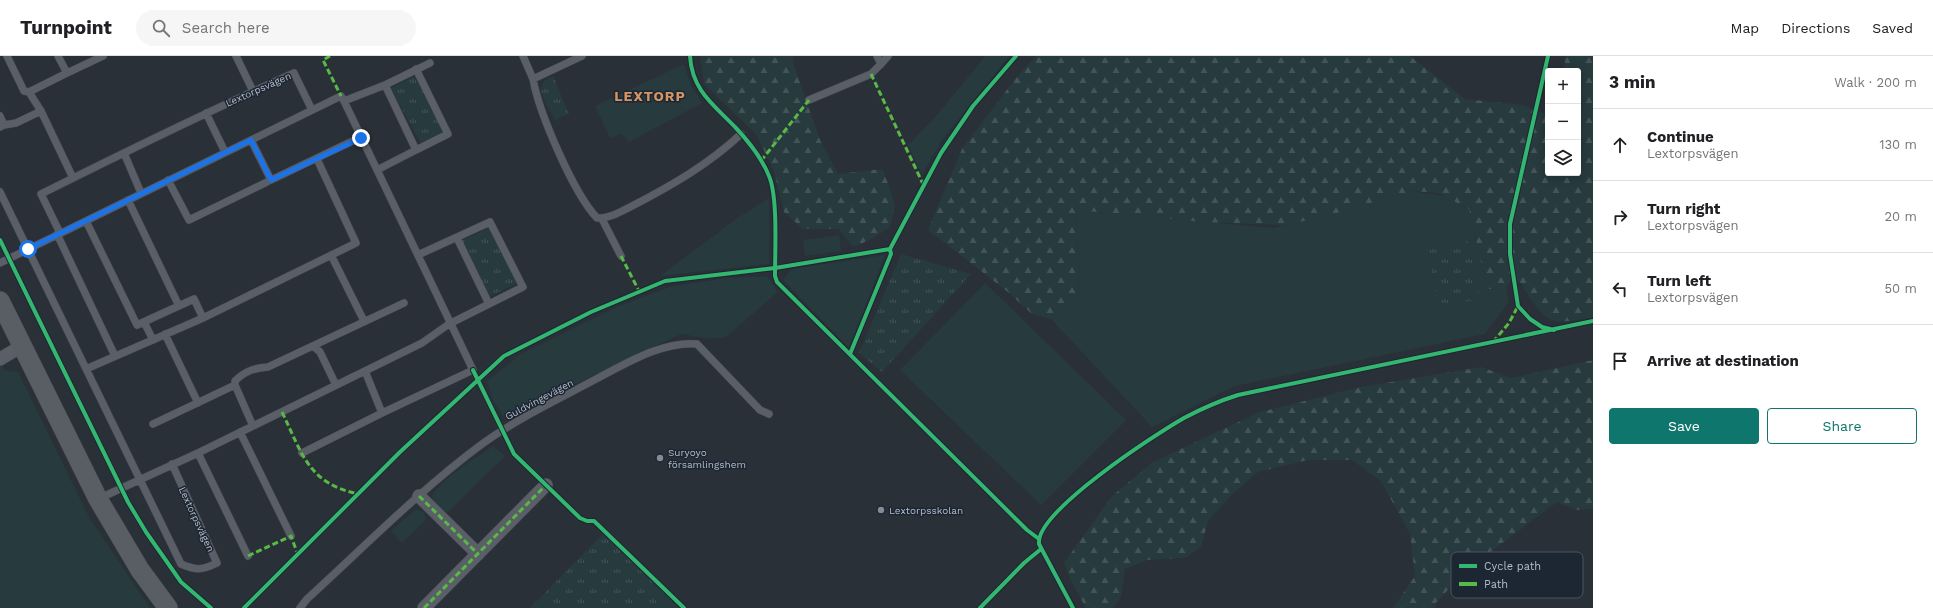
<!DOCTYPE html>
<meta charset="utf-8">
<style>
body{margin:0;font-family:"Work Sans",sans-serif;background:#f6f6f6;color:#202124}
.controls{position:absolute;right:12px;top:12px;display:grid;overflow:hidden;border-radius:4px;box-shadow:0 2px 10px #0003}
.controls button{width:36px;height:36px;display:grid;place-items:center;padding:0;border:0;border-bottom:1px solid #e0e0e0;background:#fff;color:#202124;font:20px sans-serif}
.stop{position:absolute;width:12px;height:12px;margin:-9px;border:3px solid #1a73e8;border-radius:50%;background:#fff}
.stop.end{background:#1a73e8;border-color:#fff;box-shadow:0 1px 4px #0008}
.list{margin:0;padding:0;list-style:none}
h2{display:flex;justify-content:space-between;align-items:center;height:52px;margin:0;padding:0 16px;font-size:17px}
h2 small{font-size:13px;font-weight:400;color:#757577}
.list li{display:grid;grid-template-columns:26px 1fr auto;gap:12px;align-items:center;box-sizing:border-box;height:72px;padding:0 16px;border-top:1px solid #e0e0e0}
.list b{display:block;font-size:15px;white-space:nowrap}
.list p{margin:0;font-size:13px;white-space:nowrap;color:#757577}
.list em{font-size:13px;font-style:normal;color:#757577}
.actions{display:flex;gap:8px;padding:12px 16px}
.actions a{flex:1;padding:9px 0;border:1px solid #0f766e;border-radius:4px;text-align:center;font-size:14px;color:#0f766e}
.actions .main{background:#0f766e;color:#fff}
.icon{flex:none;width:22px;height:22px;fill:none;stroke:currentColor;stroke-width:2;stroke-linecap:round;stroke-linejoin:round}
.map{position:relative;flex:none;width:1593px;height:552px;overflow:hidden}
header{display:flex;align-items:center;gap:24px;box-sizing:border-box;height:56px;padding:0 20px;background:#fff;border-bottom:1px solid #e0e0e0}
header strong{font-size:19px}
nav{display:flex;gap:22px;margin-inline-start:auto;font-size:14px}
.search{width:280px;height:36px;background:#f6f6f6;display:flex;align-items:center;gap:10px;box-sizing:border-box;padding:0 14px;border-radius:22px;color:#757577;font-size:15px}
main{display:flex}
aside{flex:1;background:#fff}
.map>svg:first-child{display:block}
.green{fill:#273a3e}
.forest{fill:url(#forest-firs)}
.park{fill:url(#park-tufts)}
.lines{fill:none;stroke-linecap:round;stroke-linejoin:round}
.lane-casing{stroke:#484c53;stroke-width:8}
.street-casing{stroke:#484c53;stroke-width:14}
.secondary-casing{stroke:#484c53;stroke-width:20}
.lane{stroke:#5a5e66;stroke-width:7}
.street{stroke:#5a5e66;stroke-width:13}
.secondary{stroke:#595d64;stroke-width:19}
.quiet{stroke:#58b947;stroke-width:3;stroke-dasharray:6 3;stroke-linecap:butt}
.cycleway-casing{stroke:#1d2633;stroke-width:6}
.cycleway{stroke:#33b770;stroke-width:4}
.route{stroke:#1a73e8;stroke-width:5}
.poi-dot{fill:#848b96;stroke:#1d2633;stroke-width:1.5}
.labels{text-anchor:middle;stroke-width:3;stroke-linejoin:round;paint-order:stroke}
.street-label{font-size:10px;fill:#b4bcc9;stroke:#1d2633}
.poi-label{font-size:10px;fill:#b4bcc9;stroke:#1d2633;text-anchor:start}
.district-label{font-size:14px;font-weight:bold;letter-spacing:1px;fill:#d59563;stroke:#1d2633}
.key{fill:#1d2633;stroke:#4a5360;stroke-width:1}
.key-label{font-size:11px;fill:#b4bcc9}
</style>
<header>
<strong>Turnpoint</strong>
<div class="search"><svg class="icon" aria-label="search" viewBox="0 0 24 24"><circle cx="10" cy="10" r="6"/><path d="M15 15l6 6"/></svg>Search here</div>
<nav><a>Map</a><a>Directions</a><a>Saved</a></nav>
</header>
<main>
<div class="map">
<svg width="1593" height="552" viewBox="0 0 1593 552">
<defs>
<pattern id="forest-firs" width="22" height="20" patternUnits="userSpaceOnUse"><rect width="22" height="20" fill="#273a3e"/><path d="M5 1l3.5 6h-7zM16 11l3.5 6h-7z" fill="#445559"/></pattern>
<pattern id="park-tufts" width="24" height="20" patternUnits="userSpaceOnUse"><rect width="24" height="20" fill="#273a3e"/><path d="M3 7l-1-3M5 7V3M7 7l1-3M15 17l-1-3M17 17v-4M19 17l1-3" fill="none" stroke="#445559"/></pattern>
</defs>
<rect width="100%" height="100%" fill="#2a3038"/>
<path class="green" d="M985,0H1009L942,84L922,119L908,89L938,58Z
M684,8L691,29L702,47L629,86L622,78L610,82L595,50Z
M1412,135L1445,140L1469,153L1487,233L1506,234L1509,246L1485,278L1235,330L1152,371L1051,263L1069,255L1079,236L1076,154L1274,172Z
M769,142V208L660,220L739,161Z
M839,179L841,195L805,200L803,184Z
M885,199L849,292L783,224L791,213Z
M767,220L778,236L726,281L711,283L681,278L504,362L493,344L487,325L521,298L619,250L672,230L729,222Z
M985,227L1126,364L1041,449L900,314Z
M0,299L4,314L18,316L89,461L150,552H0Z
M493,390L505,400L447,457L434,446L432,440C444,420 474,404 493,390Z
M416,453L424,456L426,464L402,487L391,475Z"/>
<path class="forest" d="M700,0H793L794,10L820,84L838,118L883,113L895,149L890,171L872,183L853,191L839,173H803L784,156L774,115L756,78L704,28Z
M1036,0H1410L1465,43L1522,49L1548,59V117H1578V15H1563L1566,0H1593V261C1584,263 1561,268 1552,264C1537,258 1529,239 1520,226L1510,225L1506,234L1487,233L1469,153L1438,137L1412,135L1319,162L1284,169L1202,166L1076,154L1079,236L1069,255L1051,263L1032,258L1008,236L928,174L962,93L1015,23Z
M1593,304V453L1576,454L1557,446L1465,515L1436,547L1435,552H1393L1415,520L1410,478L1381,425L1352,404H1308L1258,416L1232,438L1208,465L1201,491L1184,502L1147,504L1125,513L1121,541L1113,552H1086L1070,523L1064,507L1112,440L1153,406L1260,356L1361,331L1481,311L1511,322Z"/>
<path class="park" d="M414,20L444,75L421,88L391,32Z
M553,20L569,58L555,64C549,50 528,29 553,20Z
M489,172L517,227L488,241L461,185Z
M1468,185L1480,243L1439,251L1427,194Z
M901,198L971,218L882,316L859,297Z
M603,478L679,552H530Z"/>
<g class="lines">
<g class="lane-casing">
<path id="lane" d="M7,0L24,35L29,36
M236,0L253,35
M523,0L533,23L582,0
M881,8L888,0
M67,17L103,0
M533,23C539,57 574,138 597,162C609,163 622,155 632,150C671,130 709,108 741,78
M385,29L416,94L448,78L416,13
M809,44L871,18L881,8L877,0
M344,45L473,314L382,357
M41,55L29,36L67,17L58,0
M206,57L225,96
M0,60L4,69L0,71
M4,69L16,67L41,55L73,122
M251,84L271,124L361,81
M124,97L141,137
M377,114L416,94
M168,124L189,164L267,126
M0,136L181,508C197,515 202,514 217,507L172,408
M128,144L179,250
M602,163L621,200
M86,165L137,269L194,243L203,262
M60,177L41,138C125,96 209,55 294,17L312,54
M57,178L115,300
M331,199L364,265
M418,199L490,166L523,231L489,248L457,182
M0,207L341,40L344,45L385,29L430,7
M144,266L153,284
M165,278L198,347
M313,290L320,296L336,329
M86,313L203,262L356,187L317,103
M153,368L235,329
M253,370L235,329V325C245,315 254,312 268,311L404,247
M240,376L291,480
M198,397L248,500
M302,397L382,357L365,315
M98,443L198,397L422,287L449,268L489,248
M300,552L307,543C364,491 420,434 482,388C518,362 559,343 598,322C627,307 663,285 697,288L760,354L769,358"/>
</g>
<g class="street-casing">
<path id="street" d="M0,303L22,290
M419,440L478,498
M424,552L546,429"/>
</g>
<g class="secondary-casing">
<path id="secondary" d="M0,245L98,443L140,514L168,552"/>
</g>
<use href="#lane" class="lane"/>
<use href="#street" class="street"/>
<use href="#secondary" class="secondary"/>
<path class="quiet" d="M330,0L323,4L341,40
M871,18L923,128
M761,105L809,44
M621,200L639,235
M1493,286L1509,267L1518,250
M282,356C302,397 308,428 359,438
M419,440L478,498
M248,500L291,480L298,499
M424,552L546,429"/>
<g class="cycleway-casing">
<path id="cycleway" d="M690,0C692,35 714,49 736,72C749,86 762,102 769,120C778,141 775,195 775,220L777,226L1027,474L1039,483
M1548,0L1510,168V198L1518,250L1530,263L1542,271L1554,274
M0,184L128,446L146,476L181,526L211,552
M850,298L891,198L890,193
M473,314L514,398L580,462L587,465H594L684,552
M244,552L400,396L504,300L591,256L665,225L775,212L890,193L941,97L973,50L1016,0
M980,552L1024,507L1041,493
M1073,552L1039,488C1035,456 1156,378 1184,362C1201,353 1219,345 1238,339L1593,265"/>
</g>
<use href="#cycleway" class="cycleway"/>
</g>
<g class="lines">
<path class="route" d="M28,193L251,84L271,124L361,82"/>
</g>
<g class="poi-dot">
<circle cx="660" cy="402" r="4"/>
<circle cx="881" cy="454" r="4"/>
</g>
<g class="labels">
<g class="street-label">
<text transform="translate(258 33) rotate(-24)" y="4">Lextorpsvägen</text>
<text transform="translate(539 343) rotate(-28)" y="4">Guldvingevägen</text>
<text transform="translate(197 463) rotate(65)" y="4">Lextorpsvägen</text>
</g>
<g class="poi-label">
<text x="668" y="400">Suryoyo<tspan x="668" dy="12">församlingshem</tspan></text>
<text x="889" y="458">Lextorpsskolan</text>
</g>
<g class="district-label">
<text x="650" y="45">LEXTORP</text>
</g>
</g>
<rect x="1451" y="496" width="132" height="46" rx="6" class="key"/>
<rect x="1459" y="508" width="18" height="4" fill="#33b770"/>
<rect x="1459" y="526" width="18" height="4" fill="#58b947"/>
<g class="key-label">
<text x="1484" y="514">Cycle path</text>
<text x="1484" y="532">Path</text>
</g>
</svg>
<div class="controls">
<button>+</button>
<button>−</button>
<button><svg class="icon" aria-label="layers" viewBox="0 0 24 24"><path d="M12 4l9 5-9 5-9-5zM3 14l9 5 9-5"/></svg></button>
</div>
<div class="stop" style="left:28px;top:193px"></div>
<div class="stop end" style="left:361px;top:82px"></div>
</div>
<aside>
<h2>3 min<small>Walk · 200 m</small></h2>
<ul class="list">
<li><svg class="icon" aria-label="ahead" viewBox="0 0 24 24"><path d="M12 20V5M6 11l6-6 6 6"/></svg><div><b>Continue</b><p>Lextorpsvägen</p></div><em>130 m</em></li>
<li><svg class="icon" aria-label="right" viewBox="0 0 24 24"><path d="M7 20v-9h11M14 6l5 5-5 5"/></svg><div><b>Turn right</b><p>Lextorpsvägen</p></div><em>20 m</em></li>
<li><svg class="icon" aria-label="left" viewBox="0 0 24 24"><path d="M17 20v-9H6M10 6l-5 5 5 5"/></svg><div><b>Turn left</b><p>Lextorpsvägen</p></div><em>50 m</em></li>
<li><svg class="icon" aria-label="arrive" viewBox="0 0 24 24"><path d="M6 21V4h12l-3 4 3 4H6"/></svg><div><b>Arrive at destination</b></div></li>
</ul>
<div class="actions"><a class="main">Save</a><a>Share</a></div>
</aside>
</main>
